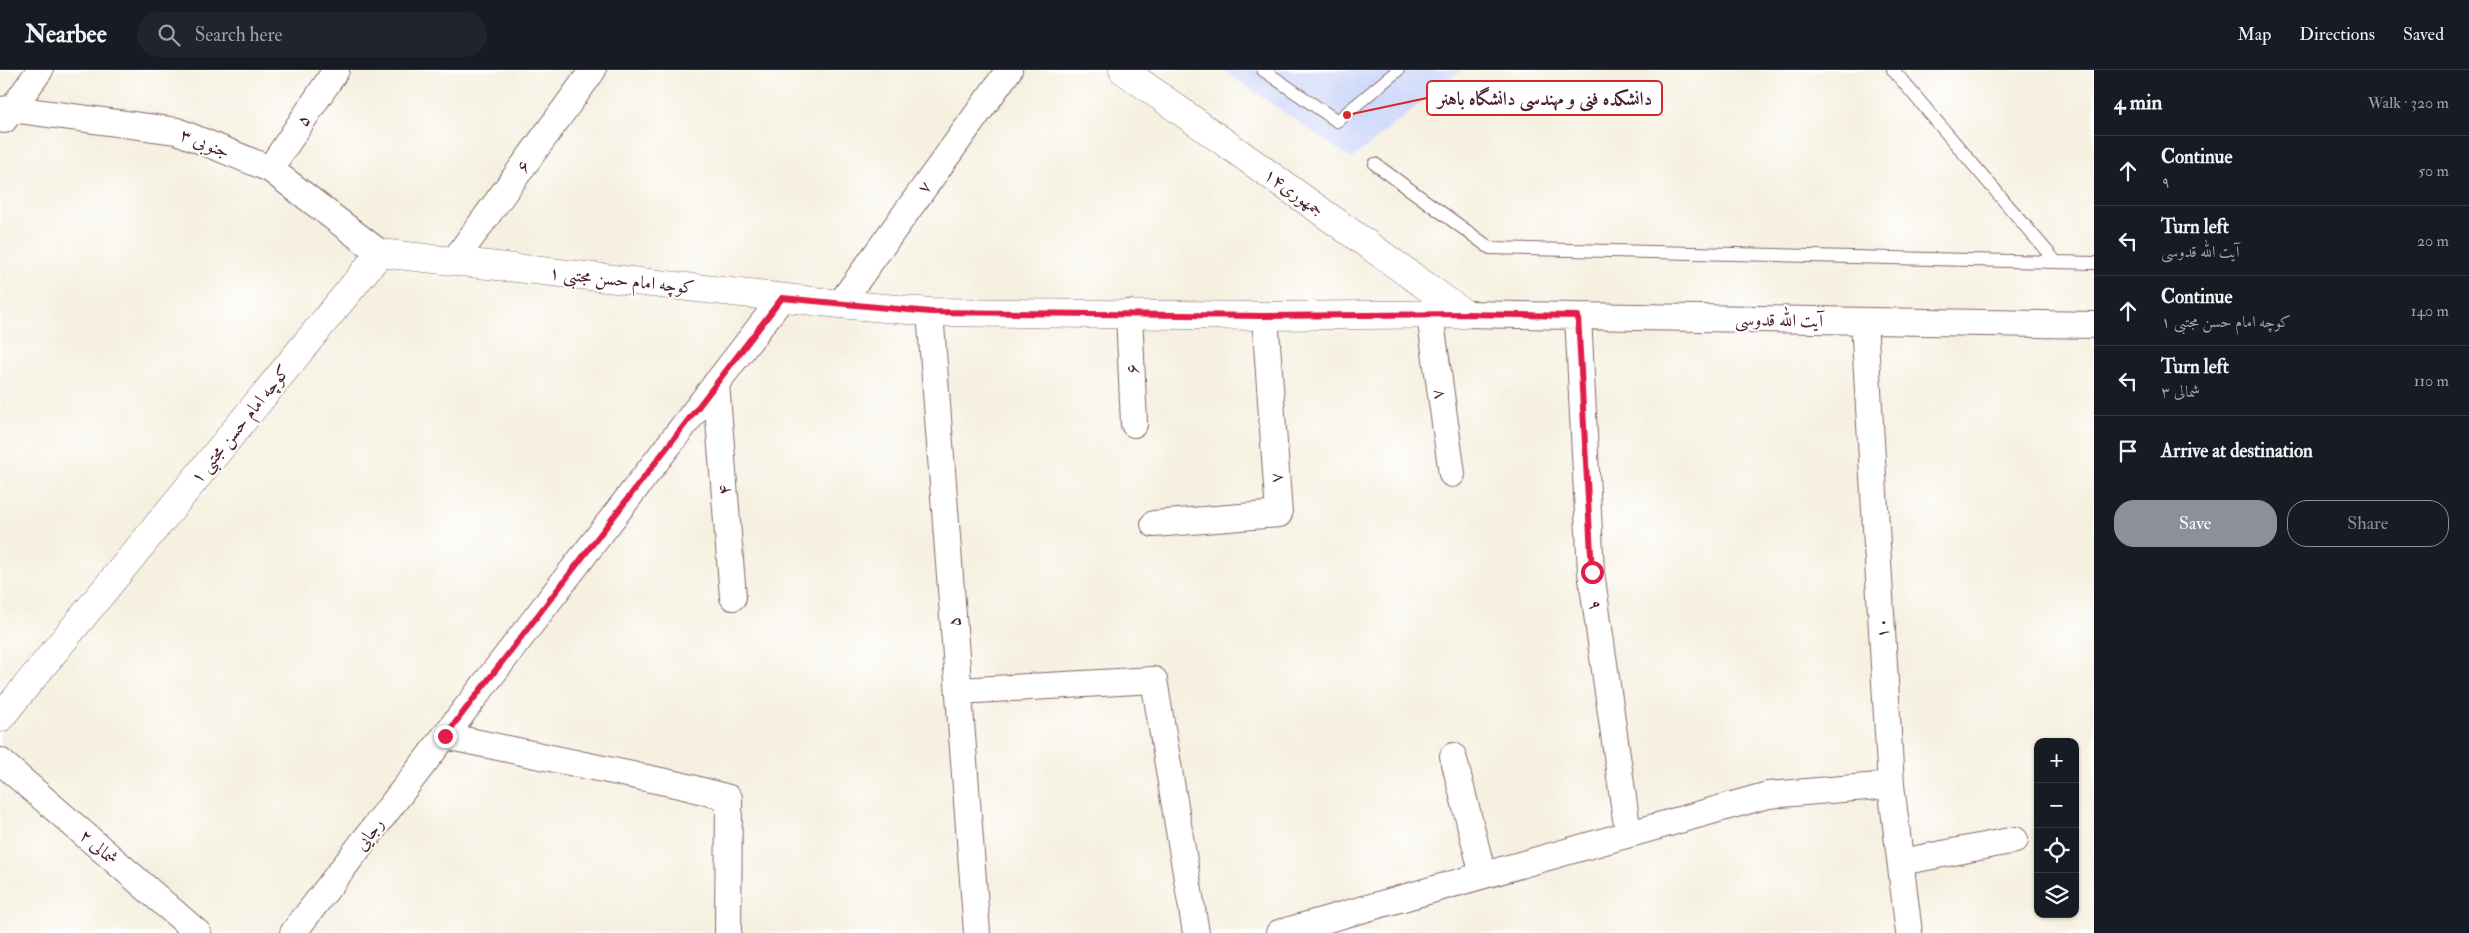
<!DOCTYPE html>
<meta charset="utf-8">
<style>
body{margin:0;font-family:"IM FELL Double Pica",Amiri,serif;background:#20242c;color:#f1f3f6}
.controls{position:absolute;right:15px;bottom:15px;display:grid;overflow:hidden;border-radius:10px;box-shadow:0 1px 4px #0004}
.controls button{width:45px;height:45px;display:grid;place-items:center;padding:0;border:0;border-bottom:1px solid #363941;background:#171b24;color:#f1f3f6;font:25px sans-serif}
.stop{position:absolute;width:15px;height:15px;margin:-11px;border:4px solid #e11d48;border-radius:50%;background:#fff}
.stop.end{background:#e11d48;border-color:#fff;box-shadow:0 1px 5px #0008}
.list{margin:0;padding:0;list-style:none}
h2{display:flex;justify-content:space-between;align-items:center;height:65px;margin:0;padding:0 20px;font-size:21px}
h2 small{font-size:16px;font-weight:400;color:#9ea1a6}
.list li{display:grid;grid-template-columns:32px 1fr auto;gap:15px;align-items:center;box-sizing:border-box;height:70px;padding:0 20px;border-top:1px solid #363941}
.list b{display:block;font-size:19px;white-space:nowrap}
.list p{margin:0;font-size:16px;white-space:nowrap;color:#9ea1a6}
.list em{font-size:16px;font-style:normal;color:#9ea1a6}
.actions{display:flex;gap:10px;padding:15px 20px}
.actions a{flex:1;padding:11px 0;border:1px solid #8c9099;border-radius:20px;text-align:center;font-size:18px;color:#8c9099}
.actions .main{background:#8c9099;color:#fff}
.icon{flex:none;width:28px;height:28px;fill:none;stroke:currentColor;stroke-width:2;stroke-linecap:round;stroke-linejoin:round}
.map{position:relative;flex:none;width:2094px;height:863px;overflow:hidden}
header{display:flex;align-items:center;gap:30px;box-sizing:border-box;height:70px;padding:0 25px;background:#171b24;border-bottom:1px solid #363941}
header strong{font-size:24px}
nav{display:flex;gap:28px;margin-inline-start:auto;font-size:18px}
.search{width:350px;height:45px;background:#20242c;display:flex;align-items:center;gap:12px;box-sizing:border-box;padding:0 18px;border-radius:28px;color:#9ea1a6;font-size:19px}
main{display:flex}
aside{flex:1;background:#171b24}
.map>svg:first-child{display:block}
.built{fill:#d0daf9}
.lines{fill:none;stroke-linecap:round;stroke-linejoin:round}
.service-casing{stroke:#86686a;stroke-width:14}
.minor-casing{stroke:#86686a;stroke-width:28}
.tertiary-casing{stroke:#86686a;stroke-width:29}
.service{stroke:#fff;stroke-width:12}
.minor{stroke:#fff;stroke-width:26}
.tertiary{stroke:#fff;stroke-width:28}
.route{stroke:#e11d48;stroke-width:6}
.labels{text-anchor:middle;stroke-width:4;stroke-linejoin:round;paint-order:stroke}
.street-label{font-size:18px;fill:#4a1f2b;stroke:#fff}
.leader{fill:none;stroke:#d62828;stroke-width:2}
.callout-dot{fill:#d62828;stroke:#fff;stroke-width:2}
.callout{fill:#fff;stroke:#d62828;stroke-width:2}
.callout-label{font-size:19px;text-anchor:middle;font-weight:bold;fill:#4a1f2b}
</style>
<header>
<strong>Nearbee</strong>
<div class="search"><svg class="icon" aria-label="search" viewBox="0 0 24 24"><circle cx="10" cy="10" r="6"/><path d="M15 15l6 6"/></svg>Search here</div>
<nav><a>Map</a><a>Directions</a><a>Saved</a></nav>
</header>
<main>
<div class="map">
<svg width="2094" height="863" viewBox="0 0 2094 863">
<rect width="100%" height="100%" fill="#fff"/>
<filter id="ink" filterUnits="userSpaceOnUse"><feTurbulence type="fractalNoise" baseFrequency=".02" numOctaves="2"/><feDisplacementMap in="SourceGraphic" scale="10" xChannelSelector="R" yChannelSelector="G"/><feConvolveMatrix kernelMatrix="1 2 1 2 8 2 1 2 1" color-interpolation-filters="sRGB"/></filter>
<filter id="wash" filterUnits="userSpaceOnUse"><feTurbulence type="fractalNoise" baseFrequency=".0096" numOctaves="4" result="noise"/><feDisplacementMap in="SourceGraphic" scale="20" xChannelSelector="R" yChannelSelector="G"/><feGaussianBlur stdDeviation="1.12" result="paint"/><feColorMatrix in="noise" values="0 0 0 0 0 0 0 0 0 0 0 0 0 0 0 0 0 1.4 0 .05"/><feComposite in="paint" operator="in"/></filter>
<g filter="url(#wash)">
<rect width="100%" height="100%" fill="#f5f0df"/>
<path class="built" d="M1223,0H1461L1352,89Z"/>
</g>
<g filter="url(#ink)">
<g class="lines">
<g class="service-casing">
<path id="service" d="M1263,0L1337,51L1398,0
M1893,0L2056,192
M1375,94L1490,178L2094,193"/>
</g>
<g class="minor-casing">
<path id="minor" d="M0,40L12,39L177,61L270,99L380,183
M4,50L40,0
M270,99L336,0
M454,191L593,0
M840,234L1009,0
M930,242L977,863
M1129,243L1134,354
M1465,244L2094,255
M1430,245L1452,404
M1578,246L1591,502L1628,763
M1864,251L1891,715L1909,863
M716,313L733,527
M1154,454L1279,444L1265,246
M959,621L1154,610L1196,863
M445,666L680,715L729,728L728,863
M1453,686L1483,805
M0,691L198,863
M1901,792L2015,770
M293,863L782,228
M1279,863L1768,725L1891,715"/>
</g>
<g class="tertiary-casing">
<path id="tertiary" d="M1123,0L1465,244
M0,648L380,183L840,234L930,242L1265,246L1465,244"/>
</g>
<use href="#service" class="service"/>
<use href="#minor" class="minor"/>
<use href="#tertiary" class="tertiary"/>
</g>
</g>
<g class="lines" filter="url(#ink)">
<path class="route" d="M445,666L782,228L930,242L1265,246L1465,244L1578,246L1592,502"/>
</g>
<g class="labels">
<g class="street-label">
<text transform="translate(303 50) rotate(-56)" y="6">۵</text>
<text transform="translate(205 73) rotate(22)" y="6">۳ جنوبی</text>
<text transform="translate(523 96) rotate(-54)" y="6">۶</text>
<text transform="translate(924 117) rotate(-54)" y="6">۷</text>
<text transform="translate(1294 122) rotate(36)" y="6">جمهوری۱۴</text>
<text transform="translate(622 210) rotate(6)" y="6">کوچه امام حسن مجتبی ۱</text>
<text transform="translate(1779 250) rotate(1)" y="6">آیت الله قدوسی</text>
<text transform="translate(1132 299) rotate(-92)" y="6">۶</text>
<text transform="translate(1441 324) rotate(82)" y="6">۸</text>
<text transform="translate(240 354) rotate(-51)" y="6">کوچه امام حسن مجتبی ۱</text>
<text transform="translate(1276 408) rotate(-94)" y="6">۷</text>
<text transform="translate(724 420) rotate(-94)" y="6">۴</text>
<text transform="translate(1596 535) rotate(82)" y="6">۹</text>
<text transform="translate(954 552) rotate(-94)" y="6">۵</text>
<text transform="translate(1882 558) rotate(-93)" y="6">۱۰</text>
<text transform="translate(369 764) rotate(-53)" y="6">رجایی</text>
<text transform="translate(99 777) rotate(41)" y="6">۲ شمالی</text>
</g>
</g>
<path class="leader" d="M1347 45L1427 28"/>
<circle class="callout-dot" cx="1347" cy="45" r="5"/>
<rect class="callout" x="1427" y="11" width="235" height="34" rx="5"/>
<g class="callout-label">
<text x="1545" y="35">دانشکده فنی و مهندسی دانشگاه باهنر</text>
</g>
</svg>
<div class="controls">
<button>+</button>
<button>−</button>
<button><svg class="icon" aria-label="locate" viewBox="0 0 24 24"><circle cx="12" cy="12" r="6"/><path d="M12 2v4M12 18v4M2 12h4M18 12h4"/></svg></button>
<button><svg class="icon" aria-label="layers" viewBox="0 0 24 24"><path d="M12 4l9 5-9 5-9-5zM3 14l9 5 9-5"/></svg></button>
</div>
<div class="stop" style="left:1592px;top:502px"></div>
<div class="stop end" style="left:445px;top:666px"></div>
</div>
<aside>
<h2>4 min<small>Walk · 320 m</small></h2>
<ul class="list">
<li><svg class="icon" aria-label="ahead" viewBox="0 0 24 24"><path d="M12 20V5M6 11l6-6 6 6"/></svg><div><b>Continue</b><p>۹</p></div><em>50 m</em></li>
<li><svg class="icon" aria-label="left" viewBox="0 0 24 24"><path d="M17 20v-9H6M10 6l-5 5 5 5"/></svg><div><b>Turn left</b><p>آیت الله قدوسی</p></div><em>20 m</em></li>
<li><svg class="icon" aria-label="ahead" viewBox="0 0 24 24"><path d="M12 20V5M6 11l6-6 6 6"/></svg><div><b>Continue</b><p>کوچه امام حسن مجتبی ۱</p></div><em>140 m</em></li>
<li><svg class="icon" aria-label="left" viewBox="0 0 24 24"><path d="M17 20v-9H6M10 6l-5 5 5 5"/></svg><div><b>Turn left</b><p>۳ شمالی</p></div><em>110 m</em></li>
<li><svg class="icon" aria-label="arrive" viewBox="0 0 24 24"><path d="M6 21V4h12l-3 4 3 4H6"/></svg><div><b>Arrive at destination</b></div></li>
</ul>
<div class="actions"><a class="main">Save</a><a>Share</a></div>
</aside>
</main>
